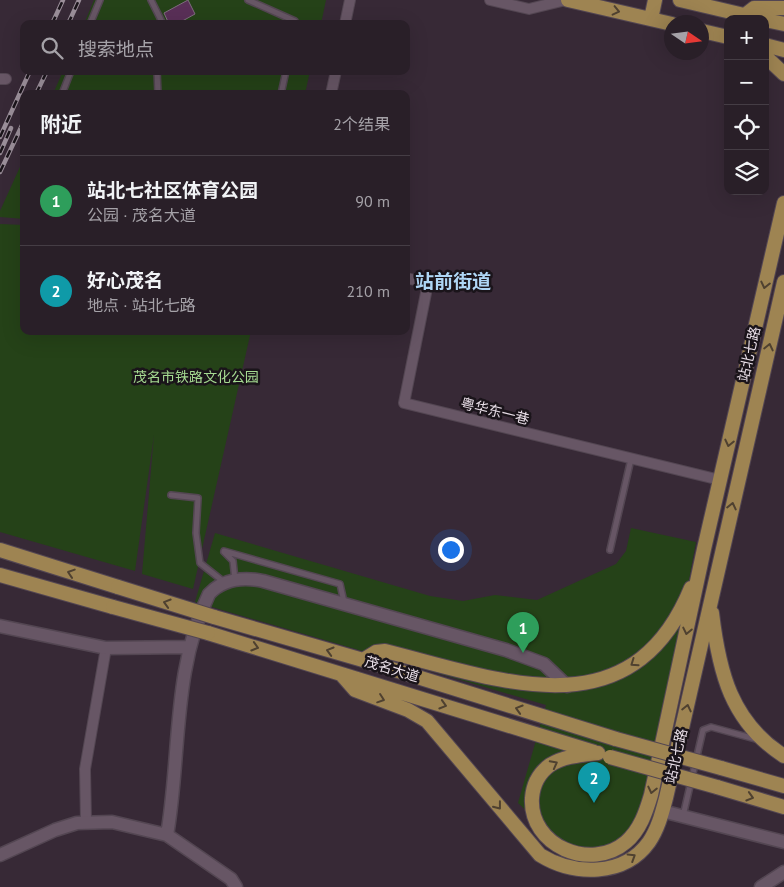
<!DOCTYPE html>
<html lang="zh">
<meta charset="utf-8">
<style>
body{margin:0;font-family:"PT Sans","Noto Sans SC",sans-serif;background:#352c34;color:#f1f3f6}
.controls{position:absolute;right:15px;top:15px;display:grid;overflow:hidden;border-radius:10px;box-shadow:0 5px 20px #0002}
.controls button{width:45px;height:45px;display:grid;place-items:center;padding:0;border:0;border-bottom:1px solid #453d45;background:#291f28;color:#f1f3f6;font:25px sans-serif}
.compass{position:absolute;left:664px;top:15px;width:45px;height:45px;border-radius:50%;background:#291f28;box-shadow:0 5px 20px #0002;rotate:103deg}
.you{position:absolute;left:450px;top:549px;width:18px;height:18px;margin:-12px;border:4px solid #fff;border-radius:50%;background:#1a73e8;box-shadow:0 0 0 8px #1a73e833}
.badge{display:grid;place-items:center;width:32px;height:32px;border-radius:50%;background:#ea580c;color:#fff;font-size:16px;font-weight:700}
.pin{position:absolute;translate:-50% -41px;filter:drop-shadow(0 1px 2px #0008)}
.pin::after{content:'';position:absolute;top:26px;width:18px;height:15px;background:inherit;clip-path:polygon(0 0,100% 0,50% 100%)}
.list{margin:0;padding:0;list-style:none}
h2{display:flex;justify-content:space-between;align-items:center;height:65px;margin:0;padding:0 20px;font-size:21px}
h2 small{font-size:16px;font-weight:400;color:#a5a2a8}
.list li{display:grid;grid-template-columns:32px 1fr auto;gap:15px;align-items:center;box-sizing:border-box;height:90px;padding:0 20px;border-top:1px solid #453d45}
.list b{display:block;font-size:19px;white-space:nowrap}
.list p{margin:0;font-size:16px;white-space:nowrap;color:#a5a2a8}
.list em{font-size:16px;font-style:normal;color:#a5a2a8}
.icon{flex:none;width:28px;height:28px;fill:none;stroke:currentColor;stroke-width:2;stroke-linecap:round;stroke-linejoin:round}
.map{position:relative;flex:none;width:784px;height:887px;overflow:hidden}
.search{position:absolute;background:#291f28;box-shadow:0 5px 20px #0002;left:20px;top:20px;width:390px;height:55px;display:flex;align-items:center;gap:12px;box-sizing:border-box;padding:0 18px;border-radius:10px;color:#a5a2a8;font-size:19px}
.panel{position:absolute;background:#291f28;box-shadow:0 5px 20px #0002;left:20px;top:90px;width:390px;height:245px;border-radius:10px}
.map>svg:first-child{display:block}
.green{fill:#254218}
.building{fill:#592f57;stroke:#7e6d7d}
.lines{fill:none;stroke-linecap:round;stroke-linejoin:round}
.service-casing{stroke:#534652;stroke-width:8}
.minor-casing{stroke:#534652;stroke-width:12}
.tertiary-casing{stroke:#534652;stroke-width:15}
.primary-casing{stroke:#534652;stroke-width:16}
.service{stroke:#675665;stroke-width:5}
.minor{stroke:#675665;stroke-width:10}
.tertiary{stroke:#675665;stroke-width:12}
.primary{stroke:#9e8452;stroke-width:14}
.rail-casing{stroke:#9b8f9a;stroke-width:4.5}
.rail{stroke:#1a141a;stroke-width:2.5;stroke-dasharray:8;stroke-linecap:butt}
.primary-bridge-casing{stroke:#534652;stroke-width:16;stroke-linecap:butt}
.primary-bridge{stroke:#9e8452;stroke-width:14}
.oneway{stroke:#4f4130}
.labels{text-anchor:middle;stroke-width:5;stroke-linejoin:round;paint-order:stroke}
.street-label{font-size:14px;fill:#e8dee7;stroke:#1a141a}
.park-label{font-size:14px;fill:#a5da91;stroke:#1a141a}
.district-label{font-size:19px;font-weight:bold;fill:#afd6f5;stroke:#1a141a}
</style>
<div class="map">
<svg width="784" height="887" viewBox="0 0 784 887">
<rect width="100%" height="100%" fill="#372936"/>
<path class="green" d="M94,0H326L321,24H84Z
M63,71H310L305,94H53Z
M24,158V219L0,217V211Z
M0,224L24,225V331H251L193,589L142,574L154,435L135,571L0,532Z
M631,528L696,542C682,616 671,691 652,763C647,783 644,806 634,825C629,836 614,848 602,850C567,854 541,824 518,803L546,705L195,602L215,533L430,596L463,601L495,595L537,600L616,564L626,551Z"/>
<path class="building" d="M188,0L195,14L177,24H169L164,13Z"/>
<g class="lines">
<g class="service-casing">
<path id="service" d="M151,0L163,24
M248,0L295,21V24
M90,24L100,0
M157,71L158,94
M62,94L71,71
M281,94L286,71
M171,495L198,498L196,533L200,563L224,582
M610,550L631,459
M224,551L340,584L344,602
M224,552L233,561L235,580
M683,816L703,730L711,727L759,740"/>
</g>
<g class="minor-casing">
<path id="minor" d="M490,0L529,9L566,0
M345,24L350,0
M0,79H6
M331,94L336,71
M406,278L428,283L404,403L720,480
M86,822L85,769L106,648"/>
</g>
<g class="tertiary-casing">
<path id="tertiary" d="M0,626L106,648L189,647
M662,811L784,842
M167,835C181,755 172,670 209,594C223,579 244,577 263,581L506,650L544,664L567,686
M0,855L55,830L77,823L112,822L167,835L231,879L236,887
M761,887L784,872"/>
</g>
<g class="primary-casing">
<path id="primary" d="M568,0L672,24
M680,0L761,19
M745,15L754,8H784
M651,19L655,0
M765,20L784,24
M702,31L728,37
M765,45L784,50
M765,56L784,74
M0,550L118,587
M0,575L113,607
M712,613C719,672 731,722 784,756
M214,617L363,660L616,739
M208,633L594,752
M363,660L376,652L385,651C501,680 631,734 691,588
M341,674L355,690L408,710L427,721L540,855C574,876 624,877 649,842C658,829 662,813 666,798L784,282
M598,753C582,755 564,756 550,765C539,773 533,785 532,798C529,846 591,872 626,842C640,830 646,812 651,795L704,549L784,203
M721,768L784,786
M717,787L784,807"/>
</g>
<use href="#service" class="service"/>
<use href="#minor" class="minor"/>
<use href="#tertiary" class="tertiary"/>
<use href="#primary" class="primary"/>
<g class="rail-casing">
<path id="rail" d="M52,24L63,0
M68,24L79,0
M36,94L47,71
M0,137L30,71
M0,153L11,128
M0,172L24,121"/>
</g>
<use href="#rail" class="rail"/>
<g class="primary-bridge-casing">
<path id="primary-bridge" d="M118,587L214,617
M113,607L208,633
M616,739L721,768
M610,757L717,787"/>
</g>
<use href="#primary-bridge" class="primary-bridge"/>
</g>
<defs><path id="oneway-chevron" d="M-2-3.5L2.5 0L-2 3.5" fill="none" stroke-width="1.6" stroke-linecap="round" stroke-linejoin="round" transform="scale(1.25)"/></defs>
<g class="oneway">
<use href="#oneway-chevron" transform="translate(616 11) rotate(13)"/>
<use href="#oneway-chevron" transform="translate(765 285) rotate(103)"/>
<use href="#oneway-chevron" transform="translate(769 347) rotate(-77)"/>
<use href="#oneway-chevron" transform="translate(729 443) rotate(103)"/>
<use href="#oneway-chevron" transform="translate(732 506) rotate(-77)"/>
<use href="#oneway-chevron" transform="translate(71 573) rotate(-162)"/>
<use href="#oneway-chevron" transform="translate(167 603) rotate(-163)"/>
<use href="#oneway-chevron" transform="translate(687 631) rotate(102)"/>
<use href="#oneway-chevron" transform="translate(255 647) rotate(17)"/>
<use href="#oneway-chevron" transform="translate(330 651) rotate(-164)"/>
<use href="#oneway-chevron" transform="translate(634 663) rotate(145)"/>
<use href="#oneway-chevron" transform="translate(381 699) rotate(19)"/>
<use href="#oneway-chevron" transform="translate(443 705) rotate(17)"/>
<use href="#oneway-chevron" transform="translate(687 708) rotate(-77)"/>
<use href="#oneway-chevron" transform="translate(519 709) rotate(-163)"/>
<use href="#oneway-chevron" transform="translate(554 764) rotate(-28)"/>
<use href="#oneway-chevron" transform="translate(652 790) rotate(103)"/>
<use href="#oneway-chevron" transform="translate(750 797) rotate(17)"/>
<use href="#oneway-chevron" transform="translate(498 806) rotate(52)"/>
<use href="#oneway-chevron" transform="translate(632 857) rotate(-32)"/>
</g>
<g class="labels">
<g class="street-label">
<text transform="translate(749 354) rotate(-77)" y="5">站北七路</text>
<text transform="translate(495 411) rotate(14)" y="5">粤华东一巷</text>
<text transform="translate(392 669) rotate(17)" y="5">茂名大道</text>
<text transform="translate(676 756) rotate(-77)" y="5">站北七路</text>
</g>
<g class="park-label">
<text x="196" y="382">茂名市铁路文化公园</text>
</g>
<g class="district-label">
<text x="453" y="288">站前街道</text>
</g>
</g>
</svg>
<div class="controls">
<button>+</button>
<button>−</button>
<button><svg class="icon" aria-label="locate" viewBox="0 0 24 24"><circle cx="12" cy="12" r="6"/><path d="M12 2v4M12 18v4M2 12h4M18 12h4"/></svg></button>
<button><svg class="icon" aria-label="layers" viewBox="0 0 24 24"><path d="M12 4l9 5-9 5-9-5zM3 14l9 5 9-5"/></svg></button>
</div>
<svg class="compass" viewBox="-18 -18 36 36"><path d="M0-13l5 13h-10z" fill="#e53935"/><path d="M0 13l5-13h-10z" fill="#a5a2a8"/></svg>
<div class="you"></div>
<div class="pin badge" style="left:523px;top:653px;background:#2e9e5b">1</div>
<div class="pin badge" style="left:594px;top:803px;background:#0f9aa8">2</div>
<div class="search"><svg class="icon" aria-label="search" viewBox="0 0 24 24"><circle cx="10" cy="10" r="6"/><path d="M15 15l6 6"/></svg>搜索地点</div>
<section class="panel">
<h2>附近<small>2个结果</small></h2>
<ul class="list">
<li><span class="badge" style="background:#2e9e5b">1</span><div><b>站北七社区体育公园</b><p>公园 · 茂名大道</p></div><em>90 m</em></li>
<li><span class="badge" style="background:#0f9aa8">2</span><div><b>好心茂名</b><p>地点 · 站北七路</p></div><em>210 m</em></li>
</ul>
</section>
</div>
